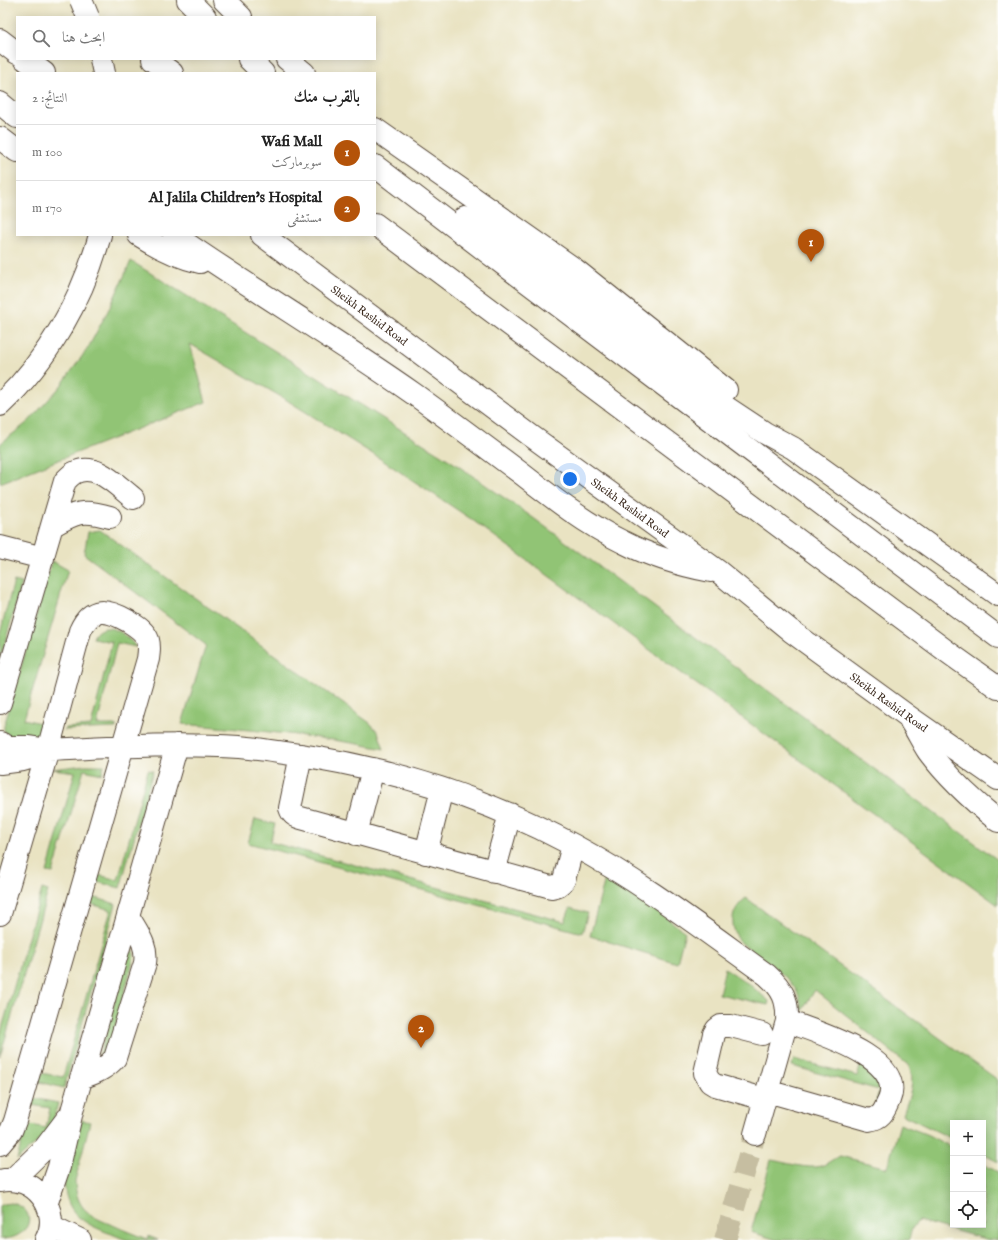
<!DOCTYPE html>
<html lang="ar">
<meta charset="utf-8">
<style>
body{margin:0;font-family:"IM FELL English",Amiri,serif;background:#f6f6f6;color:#222;direction:rtl}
.controls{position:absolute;right:12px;bottom:12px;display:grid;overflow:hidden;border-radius:0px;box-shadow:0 2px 10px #0003}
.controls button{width:36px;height:36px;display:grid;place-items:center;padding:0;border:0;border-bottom:1px solid #e0e0e0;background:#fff;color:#222;font:20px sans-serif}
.you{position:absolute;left:570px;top:479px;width:14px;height:14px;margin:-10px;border:3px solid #fff;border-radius:50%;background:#1a73e8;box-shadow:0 0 0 6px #1a73e833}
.badge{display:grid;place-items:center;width:26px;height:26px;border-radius:50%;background:#b45309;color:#fff;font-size:13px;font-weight:700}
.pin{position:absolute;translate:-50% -33px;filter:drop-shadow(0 1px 2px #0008)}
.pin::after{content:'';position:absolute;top:21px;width:14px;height:12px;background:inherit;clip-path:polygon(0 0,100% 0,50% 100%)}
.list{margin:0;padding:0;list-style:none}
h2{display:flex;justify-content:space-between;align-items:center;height:52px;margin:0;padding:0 16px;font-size:17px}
h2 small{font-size:13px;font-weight:400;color:#767676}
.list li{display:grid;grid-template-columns:26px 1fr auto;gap:12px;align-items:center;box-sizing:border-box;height:56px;padding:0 16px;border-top:1px solid #e0e0e0}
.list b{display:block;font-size:15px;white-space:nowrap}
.list p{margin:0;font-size:13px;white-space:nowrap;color:#767676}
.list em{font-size:13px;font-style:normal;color:#767676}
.icon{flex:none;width:22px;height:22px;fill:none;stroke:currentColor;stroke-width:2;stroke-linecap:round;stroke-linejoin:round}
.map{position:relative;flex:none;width:998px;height:1240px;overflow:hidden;direction:ltr}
.search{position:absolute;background:#fff;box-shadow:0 2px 10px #0003;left:16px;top:16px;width:360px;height:44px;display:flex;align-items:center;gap:10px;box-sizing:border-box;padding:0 14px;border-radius:0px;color:#767676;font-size:15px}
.panel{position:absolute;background:#fff;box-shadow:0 2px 10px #0003;left:16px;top:72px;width:360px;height:164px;border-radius:0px;direction:rtl}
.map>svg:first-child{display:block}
.green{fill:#91c475;stroke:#66774a}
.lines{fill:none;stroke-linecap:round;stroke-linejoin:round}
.minor-tunnel{stroke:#c6bea1;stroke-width:22;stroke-dasharray:22 11;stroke-linecap:butt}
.minor-casing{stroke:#554637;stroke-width:24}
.highway-casing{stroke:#554637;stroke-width:24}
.minor{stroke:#fff;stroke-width:22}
.highway{stroke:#fff;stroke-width:22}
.highway-bridge-casing{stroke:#554637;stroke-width:24;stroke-linecap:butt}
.highway-bridge{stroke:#fff;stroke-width:22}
.labels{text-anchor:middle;stroke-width:3;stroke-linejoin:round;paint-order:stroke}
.street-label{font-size:11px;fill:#3b2a1e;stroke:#fdfcf7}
</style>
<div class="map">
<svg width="998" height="1240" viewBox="0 0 998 1240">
<rect width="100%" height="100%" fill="#fdfcf7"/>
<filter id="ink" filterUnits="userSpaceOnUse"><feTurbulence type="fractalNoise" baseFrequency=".025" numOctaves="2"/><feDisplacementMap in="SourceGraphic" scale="8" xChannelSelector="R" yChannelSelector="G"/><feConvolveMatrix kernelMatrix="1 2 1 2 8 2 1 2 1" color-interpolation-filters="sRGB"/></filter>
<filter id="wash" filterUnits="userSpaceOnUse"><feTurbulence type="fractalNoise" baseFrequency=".012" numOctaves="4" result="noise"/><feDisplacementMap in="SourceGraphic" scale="16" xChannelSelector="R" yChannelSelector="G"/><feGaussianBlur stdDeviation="0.9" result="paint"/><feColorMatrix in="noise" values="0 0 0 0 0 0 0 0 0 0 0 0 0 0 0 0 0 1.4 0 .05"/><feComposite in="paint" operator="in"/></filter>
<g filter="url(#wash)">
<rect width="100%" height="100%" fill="#e9e3c2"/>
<path class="green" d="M131,261L451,461L532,517L998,860V905L471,519L379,458L285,399L190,344L206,402L0,483V444L28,422L60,387L88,348L111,305Z
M100,530L370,723L378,732L384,749C317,735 250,730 182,724L206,645L84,554L88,532Z
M52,561L68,570L24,719L44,724L41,735L15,737L6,735L4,730V726Z
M14,581L22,583L0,660V633Z
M104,628C118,627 128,637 136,647L117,643L97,725H116V728L64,730L66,728L91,726L112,642L93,638C95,632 99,630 104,628Z
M84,765H104L102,774L84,770L53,873L47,872L75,772L53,769Z
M148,770L153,771L120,888L97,882L99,875L118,880Z
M255,819L275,824L270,842L565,922L570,908L588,913L582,933L248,843Z
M605,879C635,892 660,913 685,932L677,963L590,936Z
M42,889L48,891L0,1057V1035Z
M93,897L116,904L64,1088L39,1082L41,1073L63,1077L111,910L91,904Z
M746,898L998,1080V1162L983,1154V1123H953V1139L903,1115C908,1098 917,1082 908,1065L815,990L802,1011C801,1002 799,994 794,987C782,970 755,954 739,941C729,923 731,910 746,898Z
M131,943L134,955L133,961L110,1046L98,1061Z
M725,968L750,985L769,1001L768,1005L719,994Z
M794,1059L857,1076L862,1061L885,1082L874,1109L879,1090L792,1066Z
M33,1098L58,1103L53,1122L47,1134L17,1160L26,1124L46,1128L50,1108L31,1105Z
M82,1120L90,1122L75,1181C76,1210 91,1217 115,1226C126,1231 136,1235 147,1239L148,1236L158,1240C148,1240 136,1240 127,1240C120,1238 113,1234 106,1232C79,1221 66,1212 64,1181Z
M900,1124L928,1135L953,1148V1225H983V1164L998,1172V1240H989L919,1221C912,1225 911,1232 909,1240H777L751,1232L771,1160C784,1162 809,1170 821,1166C828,1164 833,1158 840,1156L887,1168Z
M12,1203C41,1211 29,1240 0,1239V1206L4,1204Z"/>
</g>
<g filter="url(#ink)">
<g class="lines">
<path class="minor-tunnel" d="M725,1240L755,1134"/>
<g class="minor-casing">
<path id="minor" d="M52,526C76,512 83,509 110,517
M0,547L43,558
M0,703L65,481C68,478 71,475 74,473C96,461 117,486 133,498
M0,743L9,747H27L48,750C112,747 175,743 239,747C252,748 265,750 278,752C381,765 482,796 573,845C642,882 704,930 767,975C783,989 788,1000 787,1021L755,1134
M301,755L290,808C292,814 294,816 301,818L551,887C558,886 560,885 564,880L573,845
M0,763L23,760L37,756
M356,834L373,769
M426,853L442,789
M494,872L510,814
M0,914L48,750L80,631C91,606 107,609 128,621C136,626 145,631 148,640C150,647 149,652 148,659L15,1121L11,1131L0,1144
M762,1034L731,1026H721L717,1029L714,1034L705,1073L710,1082L715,1085L764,1099
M81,1078C94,1073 106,1069 115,1058L145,963C148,944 137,932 128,916
M767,1091L869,1120C882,1118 884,1111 889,1100C907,1057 814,1032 787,1021
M13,1179L45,1148L67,1119
M0,1181C33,1173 63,1210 46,1240
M47,1202L59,1167L72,1111L177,745
M51,1226L80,1240"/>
</g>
<g class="highway-casing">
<g id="highway">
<path d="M188,0L205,17"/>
<path d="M224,0L241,17"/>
<path d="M0,40L17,53"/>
<path d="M25,59L44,73"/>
<path d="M101,59L104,73"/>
<path d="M153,59L172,73"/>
<path d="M249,59L263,73"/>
<path d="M287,59L304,73"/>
<path d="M0,103L17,117"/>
<path d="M375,129L573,268L726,390"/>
<path d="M0,138L17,151"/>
<path d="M375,166L490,254L998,637"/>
<path d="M465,218L500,241L617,325L712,398L765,433L793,448L998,595"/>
<path d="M375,224L949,653L998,688"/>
<path d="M139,235C158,247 178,257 200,262"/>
<path d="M174,235C253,290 336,339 414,394C450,420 486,447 522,474C554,499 586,524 623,542C650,556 680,565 711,571"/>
<path id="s1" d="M262,235L530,435L719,572L791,631L909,717L998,779"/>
<path d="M0,405C48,360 83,298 100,235"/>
<path d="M911,722C917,731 922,742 928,751C948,778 972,800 998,821"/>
</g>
</g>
<use href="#minor" class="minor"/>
<use href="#highway" class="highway"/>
<g class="highway-bridge-casing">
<path id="highway-bridge" d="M81,0L88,17"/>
</g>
<use href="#highway-bridge" class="highway-bridge"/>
</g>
</g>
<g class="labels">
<g class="street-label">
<text dy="4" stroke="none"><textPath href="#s1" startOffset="134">Sheikh Rashid Road</textPath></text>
<text dy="4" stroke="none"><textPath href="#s1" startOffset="458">Sheikh Rashid Road</textPath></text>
<text dy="4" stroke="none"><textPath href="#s1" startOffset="782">Sheikh Rashid Road</textPath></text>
</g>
</g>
</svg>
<div class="controls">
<button>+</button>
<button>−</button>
<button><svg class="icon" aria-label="locate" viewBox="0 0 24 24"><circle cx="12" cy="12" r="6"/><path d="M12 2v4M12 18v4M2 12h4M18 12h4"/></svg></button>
</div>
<div class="you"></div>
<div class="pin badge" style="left:811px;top:262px">1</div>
<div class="pin badge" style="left:421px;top:1048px">2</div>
<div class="search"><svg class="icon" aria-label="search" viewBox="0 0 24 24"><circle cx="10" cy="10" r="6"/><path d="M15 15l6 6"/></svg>ابحث هنا</div>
<section class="panel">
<h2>بالقرب منك<small>النتائج: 2</small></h2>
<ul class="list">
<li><span class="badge">1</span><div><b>Wafi Mall</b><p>سوبرماركت</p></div><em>100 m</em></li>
<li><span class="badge">2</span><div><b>Al Jalila Children's Hospital</b><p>مستشفى</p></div><em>170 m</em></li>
</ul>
</section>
</div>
